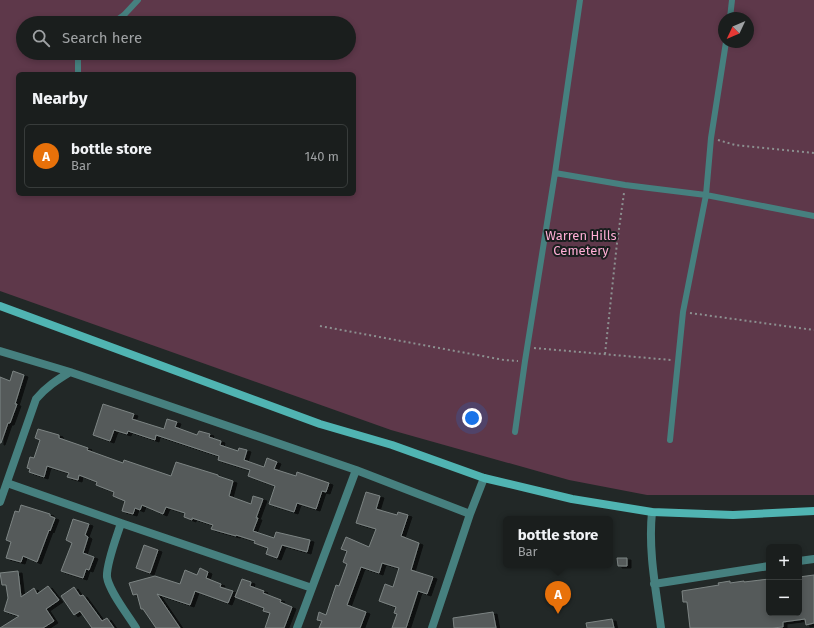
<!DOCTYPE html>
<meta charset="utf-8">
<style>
body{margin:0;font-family:"Fira Sans",sans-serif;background:#272b2a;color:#f1f3f6}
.controls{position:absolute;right:12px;bottom:12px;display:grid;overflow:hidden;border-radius:6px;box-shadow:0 2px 6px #0003}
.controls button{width:36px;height:36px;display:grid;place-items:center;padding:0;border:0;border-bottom:1px solid #383c3b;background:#1a1e1d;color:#f1f3f6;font:20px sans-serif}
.compass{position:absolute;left:718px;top:12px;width:36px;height:36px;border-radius:50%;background:#1a1e1d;box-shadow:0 2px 6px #0003;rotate:226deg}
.you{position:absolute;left:472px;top:418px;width:14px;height:14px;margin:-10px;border:3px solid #fff;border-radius:50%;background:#1a73e8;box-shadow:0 0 0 6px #1a73e833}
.badge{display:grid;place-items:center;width:26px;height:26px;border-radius:50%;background:#fb8fc5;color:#fff;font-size:13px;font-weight:700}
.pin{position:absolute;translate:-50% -33px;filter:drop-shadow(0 1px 2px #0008)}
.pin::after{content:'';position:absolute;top:21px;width:14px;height:12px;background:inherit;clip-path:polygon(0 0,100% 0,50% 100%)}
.popup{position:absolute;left:503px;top:516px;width:110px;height:52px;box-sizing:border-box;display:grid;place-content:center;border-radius:6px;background:#1a1e1d;filter:drop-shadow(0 1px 3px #0005);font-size:13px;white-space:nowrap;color:#9fa2a4}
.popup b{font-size:15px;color:#f1f3f6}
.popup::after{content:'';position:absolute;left:50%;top:100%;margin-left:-8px;border:8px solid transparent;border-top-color:#1a1e1d}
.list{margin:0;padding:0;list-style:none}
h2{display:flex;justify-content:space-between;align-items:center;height:52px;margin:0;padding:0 16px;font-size:17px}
h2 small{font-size:13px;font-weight:400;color:#9fa2a4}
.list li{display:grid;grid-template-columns:26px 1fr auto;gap:12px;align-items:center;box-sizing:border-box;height:64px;margin:0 8px 8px;padding:0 8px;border:1px solid #383c3b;border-radius:6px}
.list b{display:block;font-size:15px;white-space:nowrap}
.list p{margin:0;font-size:13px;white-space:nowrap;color:#9fa2a4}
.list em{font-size:13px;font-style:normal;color:#9fa2a4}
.icon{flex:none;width:22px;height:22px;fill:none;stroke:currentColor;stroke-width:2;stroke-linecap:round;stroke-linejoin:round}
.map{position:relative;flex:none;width:814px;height:628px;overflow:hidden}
.search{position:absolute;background:#1a1e1d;box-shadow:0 2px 6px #0003;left:16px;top:16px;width:340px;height:44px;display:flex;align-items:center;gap:10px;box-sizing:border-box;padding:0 14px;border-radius:22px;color:#9fa2a4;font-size:15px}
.panel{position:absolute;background:#1a1e1d;box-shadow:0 2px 6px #0003;left:16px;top:72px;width:340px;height:124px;border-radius:6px}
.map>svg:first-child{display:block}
.green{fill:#5e384a;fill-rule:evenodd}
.building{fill:#545a5a;stroke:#7d8483;filter:url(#shadow)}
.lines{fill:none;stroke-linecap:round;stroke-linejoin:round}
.path{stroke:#8c9090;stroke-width:2;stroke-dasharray:2 3;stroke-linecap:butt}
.lane{stroke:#46807f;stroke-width:6}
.street{stroke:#46807f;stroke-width:8}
.secondary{stroke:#50b4b2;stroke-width:8}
.labels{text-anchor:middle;stroke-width:4;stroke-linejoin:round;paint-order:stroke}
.park-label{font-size:13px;fill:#feadd4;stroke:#191e1e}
</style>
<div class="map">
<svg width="814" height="628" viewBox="0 0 814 628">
<defs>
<filter id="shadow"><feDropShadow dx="4" dy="2" stdDeviation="0" flood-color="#0009"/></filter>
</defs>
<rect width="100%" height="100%" fill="#222827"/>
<path class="green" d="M0,0H814V495H647L569,480L391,430L0,291ZM724,18H748V42H724ZM23,23H349V53H23ZM18,74H354V194H18Z"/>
<path class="building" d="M13,371L24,375L15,404H17L10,423H8L1,443H0V377L10,381Z
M103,404L134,414L132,419L164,429L167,419L177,422L175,427L197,435L199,431L210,434L209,437L221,441L220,445L238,451L239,448L247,450L244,460L264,467L267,458L277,462L274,469L296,476L297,472L329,483L326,492L322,491L316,509L297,503L294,512L269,504L275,486L248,476L250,470L218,460L219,456L156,435L155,440L128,431L127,434L114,430L110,441L93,435Z
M38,429L59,435V438L88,448L87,450L123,463L124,460L171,476L176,462L218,475V476L233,481L229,496L251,504L253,496L263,499L256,518H258L253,531L274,538L276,532L310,540L307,552L282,545L277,558L266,554L268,548L254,543L255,541L236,535V536L211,529L213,525L192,518V520L184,517L185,513L166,507L163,514L142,505L140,510L135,508L133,514L122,511L125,501L113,496L114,492L96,485L97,482L79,475L78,480L67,477L69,473L47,466L44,477L29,472L30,469L27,468L30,457L34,458L40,440L35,438Z
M366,492L380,496L376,509L397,515L398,512L408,515L401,536L419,543L411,570L433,577L427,594L418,591L406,628H392L397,614L394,613L396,607L379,601L385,584L393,587L399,568L382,563L379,573L361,567L347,605L366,612L360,628H319L322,621L317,620L319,612L326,615L336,585L339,586L347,564L343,562L347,551L341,549L346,537L369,547L376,529L356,523Z
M21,505L50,514V516L55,518L50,531L49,530L37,562L23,556L21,562L6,558L11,542L6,540L15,511L19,512Z
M73,519L89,524L85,535L88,537L83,553L94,557L89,570L86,569L83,578L61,571L72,543L66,540Z
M144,545L158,550L150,573L136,568Z
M617,558H627V566H618Z
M200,568L208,572L206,578L221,584L220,587L233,591L228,603L195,591L190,605L157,594L180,628H156L143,609H141L137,594L133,595L129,583L155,576L180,584L185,570L197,575Z
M18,571L21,597L34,588L37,594L48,586L59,600L46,609L54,621L43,628H0L19,616L4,611L8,598L6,585H2L0,573Z
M814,575V623L806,625L805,619L783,622V627L772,628H690L687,602H683L682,591L719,585L718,583L730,581V583L744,581V582L769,579V613H799V577Z
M242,579L251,582L250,586L264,591L263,593L281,600L280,602L292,607L284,628H265L270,613L263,611L264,608L235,597Z
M74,587L80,596L83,595L102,621L107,618L114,628H92L80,611L74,615L61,596Z
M493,612L496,628H454L453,618Z
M612,619L614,628H587L586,623Z"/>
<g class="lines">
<path class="path" d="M718,140L735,145L814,153
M690,313L814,330
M320,326L504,360L518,361
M534,348L671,360
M605,354L617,243L624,193"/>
<path class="lane" d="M730,18L732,0
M113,23L124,15L138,0
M78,74V53
M555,173L625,185L706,195L814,216
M515,432L525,361L555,173L580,0
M670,440L683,312L706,195L711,138L726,42"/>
<path class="street" d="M0,351L70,372
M7,483L121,523C117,536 106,564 107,577C109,591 128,615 136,628
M0,502L36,399C46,387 57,380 70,372L356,470L470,514
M652,512C648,551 656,590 661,628
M121,523L312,588
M799,561L814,559
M654,584L769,566
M297,628L356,470
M432,628L470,514L484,478"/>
<path class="secondary" d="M0,306L320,424L392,445L484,478L572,499L652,512L733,515L814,511"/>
</g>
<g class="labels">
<g class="park-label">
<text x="581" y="240">Warren Hills<tspan x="581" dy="15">Cemetery</tspan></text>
</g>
</g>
</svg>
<div class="controls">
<button>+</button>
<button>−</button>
</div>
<svg class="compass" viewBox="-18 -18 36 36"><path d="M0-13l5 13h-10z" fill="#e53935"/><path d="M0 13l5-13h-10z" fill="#9fa2a4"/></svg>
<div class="you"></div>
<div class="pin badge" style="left:558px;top:614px;background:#e8710a">A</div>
<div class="popup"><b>bottle store</b>Bar</div>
<div class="search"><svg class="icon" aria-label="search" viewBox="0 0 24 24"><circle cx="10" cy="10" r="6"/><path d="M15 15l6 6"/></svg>Search here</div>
<section class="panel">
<h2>Nearby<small></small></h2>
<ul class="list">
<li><span class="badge" style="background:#e8710a">A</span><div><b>bottle store</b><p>Bar</p></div><em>140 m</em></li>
</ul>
</section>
</div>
